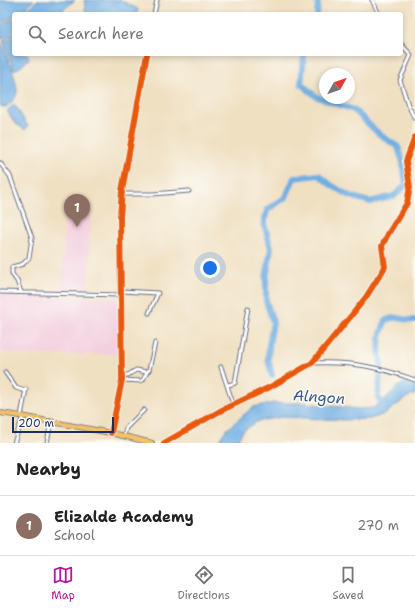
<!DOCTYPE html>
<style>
body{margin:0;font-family:"Shantell Sans",sans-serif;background:#f2f2f2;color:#222}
.compass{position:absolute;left:319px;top:68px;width:36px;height:36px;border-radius:50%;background:#fff;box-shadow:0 2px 6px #0003;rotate:50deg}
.scale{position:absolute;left:12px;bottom:10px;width:102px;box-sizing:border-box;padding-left:4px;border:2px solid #1b2f5e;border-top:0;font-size:11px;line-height:14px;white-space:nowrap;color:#1b2f5e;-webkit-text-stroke:3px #fdfcf7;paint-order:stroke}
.you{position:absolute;left:210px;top:268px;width:14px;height:14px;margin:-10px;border:3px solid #fff;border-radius:50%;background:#1a73e8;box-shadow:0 0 0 6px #1a73e833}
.badge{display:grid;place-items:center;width:26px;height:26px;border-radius:50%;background:#b5179e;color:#fff;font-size:13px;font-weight:700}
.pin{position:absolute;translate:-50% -33px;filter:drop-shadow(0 1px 2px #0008)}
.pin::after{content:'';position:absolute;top:21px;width:14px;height:12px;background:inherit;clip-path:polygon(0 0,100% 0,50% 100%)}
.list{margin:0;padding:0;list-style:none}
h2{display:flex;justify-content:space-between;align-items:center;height:52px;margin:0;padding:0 16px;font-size:17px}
h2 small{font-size:13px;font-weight:400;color:#767676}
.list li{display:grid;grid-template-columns:26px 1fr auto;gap:12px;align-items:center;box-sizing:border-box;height:60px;padding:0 16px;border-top:1px solid #e0e0e0}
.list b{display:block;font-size:15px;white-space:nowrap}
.list p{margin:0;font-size:13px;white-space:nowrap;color:#767676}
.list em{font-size:13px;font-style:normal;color:#767676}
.icon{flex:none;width:22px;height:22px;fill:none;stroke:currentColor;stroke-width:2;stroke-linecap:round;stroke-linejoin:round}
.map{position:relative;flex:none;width:415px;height:443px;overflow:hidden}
.search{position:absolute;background:#fff;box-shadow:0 2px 6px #0003;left:12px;right:12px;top:12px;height:44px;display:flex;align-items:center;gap:10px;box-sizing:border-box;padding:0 14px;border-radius:4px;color:#767676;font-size:15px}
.sheet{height:112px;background:#fff}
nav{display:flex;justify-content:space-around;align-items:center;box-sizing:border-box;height:56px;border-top:1px solid #e0e0e0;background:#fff;font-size:11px;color:#767676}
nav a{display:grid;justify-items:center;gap:2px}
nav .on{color:#b5179e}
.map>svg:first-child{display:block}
.built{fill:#f3cfdf}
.water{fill:#6faee2;stroke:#456ea0}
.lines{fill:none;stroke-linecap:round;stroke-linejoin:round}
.river{stroke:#6faee2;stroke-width:6}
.street-casing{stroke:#666d81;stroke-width:5}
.primary-casing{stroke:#666d81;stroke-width:6}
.street{stroke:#fff;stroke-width:3}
.primary{stroke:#f4c16a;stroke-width:4.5}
.cycleway-casing{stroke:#fdfcf7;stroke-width:8}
.cycleway{stroke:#e8590c;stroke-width:6}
.labels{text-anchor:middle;stroke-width:3;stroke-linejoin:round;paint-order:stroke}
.water-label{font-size:15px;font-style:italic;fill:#385b8c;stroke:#fdfcf7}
</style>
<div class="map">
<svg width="415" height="443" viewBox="0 0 415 443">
<rect width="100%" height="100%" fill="#fdfcf7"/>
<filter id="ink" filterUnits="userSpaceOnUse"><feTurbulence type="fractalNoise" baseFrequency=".025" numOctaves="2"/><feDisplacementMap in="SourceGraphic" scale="8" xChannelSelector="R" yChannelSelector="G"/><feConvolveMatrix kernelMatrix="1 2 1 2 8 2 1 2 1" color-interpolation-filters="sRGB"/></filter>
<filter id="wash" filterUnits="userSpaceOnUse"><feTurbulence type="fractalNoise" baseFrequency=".012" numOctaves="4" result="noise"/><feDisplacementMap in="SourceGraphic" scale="16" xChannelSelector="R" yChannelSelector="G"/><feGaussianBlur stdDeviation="0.9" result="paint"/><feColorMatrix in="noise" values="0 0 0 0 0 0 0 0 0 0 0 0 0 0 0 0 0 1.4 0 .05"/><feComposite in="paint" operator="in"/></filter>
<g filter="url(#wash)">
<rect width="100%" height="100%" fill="#f0e0c2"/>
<path class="built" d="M65,204L91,205L88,292L62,290Z
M0,294L118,298L119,354L26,355L0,352Z"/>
<path class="water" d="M0,0H34L20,14H14V17L0,23Z
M37,0H75L62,11L56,14H23Z
M84,0H120L138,9L137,14H86Z
M14,19V36L3,37L0,39V25Z
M14,38V54H28L29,59L19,68L13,70C12,59 5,51 3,40L5,39Z
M0,42C5,49 18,83 17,92C16,99 11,103 6,107L0,106Z
M14,104L28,126L25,130L15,123L7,111Z
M406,382L415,384V395H412L406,398L385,414L370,419L344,420L283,417L258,421L243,431L236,443H219L224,432L253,407L273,403H304L359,409L373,408L385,399L396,388Z"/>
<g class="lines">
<path class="river" d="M316,0L318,4L317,14
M381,366C378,348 378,337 386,320C400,314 402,322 415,320
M380,374L378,398L386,406
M272,375L268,359L269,345L273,322L266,301V278L271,248L264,224L267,210L286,197L294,178L319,175L331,185L350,196L370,202L394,196L406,185L403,163L398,147L379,134L354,110L317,97L301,84L304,54"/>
</g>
</g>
<g filter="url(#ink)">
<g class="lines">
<g class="street-casing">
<path id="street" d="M372,0L379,14
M154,14L157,0
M401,44L411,55L400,80L408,105L415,119
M0,163L10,176L32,238L29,258L23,264L12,267V274L17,281L21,292
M122,194H153L189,191
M121,291L158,293L149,313
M0,292L121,295
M312,363C350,361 379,367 415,380
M221,367L233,404
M5,372L16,388L25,391
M147,372L149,370L155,343
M122,375H128L136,370L147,372L143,380L141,381L122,380
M228,385L235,383L248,308
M21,416L26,389
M111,433L122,380L120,217L122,191L147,54
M124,436L126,428L144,410
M14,443L23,416
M47,443L51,421
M164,443L220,411L270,387L312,363L351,316L366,297L385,267L382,246L388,234L407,203L410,187L406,161L415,137"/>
</g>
<g class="primary-casing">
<path id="primary" d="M0,413L21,416L111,433L152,443"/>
</g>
<use href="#street" class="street"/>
<use href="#primary" class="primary"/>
<g class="cycleway-casing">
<path id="cycleway" d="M111,433L122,380L120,217L122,191L147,54
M164,443L220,411L270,387L312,363L351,316L366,297L385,267L382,246L388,234L407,203L410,187L406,161L415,137"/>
</g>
<use href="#cycleway" class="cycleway"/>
</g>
</g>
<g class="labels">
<g class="water-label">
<text transform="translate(319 397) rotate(4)" y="5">Alngon</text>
</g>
</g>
</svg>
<svg class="compass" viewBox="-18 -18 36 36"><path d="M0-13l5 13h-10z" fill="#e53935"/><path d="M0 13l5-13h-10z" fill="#767676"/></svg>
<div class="scale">200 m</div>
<div class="you"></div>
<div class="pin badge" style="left:77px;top:227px;background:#8d6e63">1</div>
<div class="search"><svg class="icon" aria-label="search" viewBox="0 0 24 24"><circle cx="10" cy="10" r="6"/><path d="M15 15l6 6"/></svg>Search here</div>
</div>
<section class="sheet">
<h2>Nearby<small></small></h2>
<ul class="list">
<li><span class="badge" style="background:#8d6e63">1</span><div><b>Elizalde Academy</b><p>School</p></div><em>270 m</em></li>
</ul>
</section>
<nav>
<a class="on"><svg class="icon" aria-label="map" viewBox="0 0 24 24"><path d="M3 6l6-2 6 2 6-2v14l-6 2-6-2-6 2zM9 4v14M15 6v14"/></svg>Map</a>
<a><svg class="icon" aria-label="directions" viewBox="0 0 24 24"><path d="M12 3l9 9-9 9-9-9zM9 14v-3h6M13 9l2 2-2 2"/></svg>Directions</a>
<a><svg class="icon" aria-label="saved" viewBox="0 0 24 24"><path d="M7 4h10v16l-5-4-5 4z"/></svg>Saved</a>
</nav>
